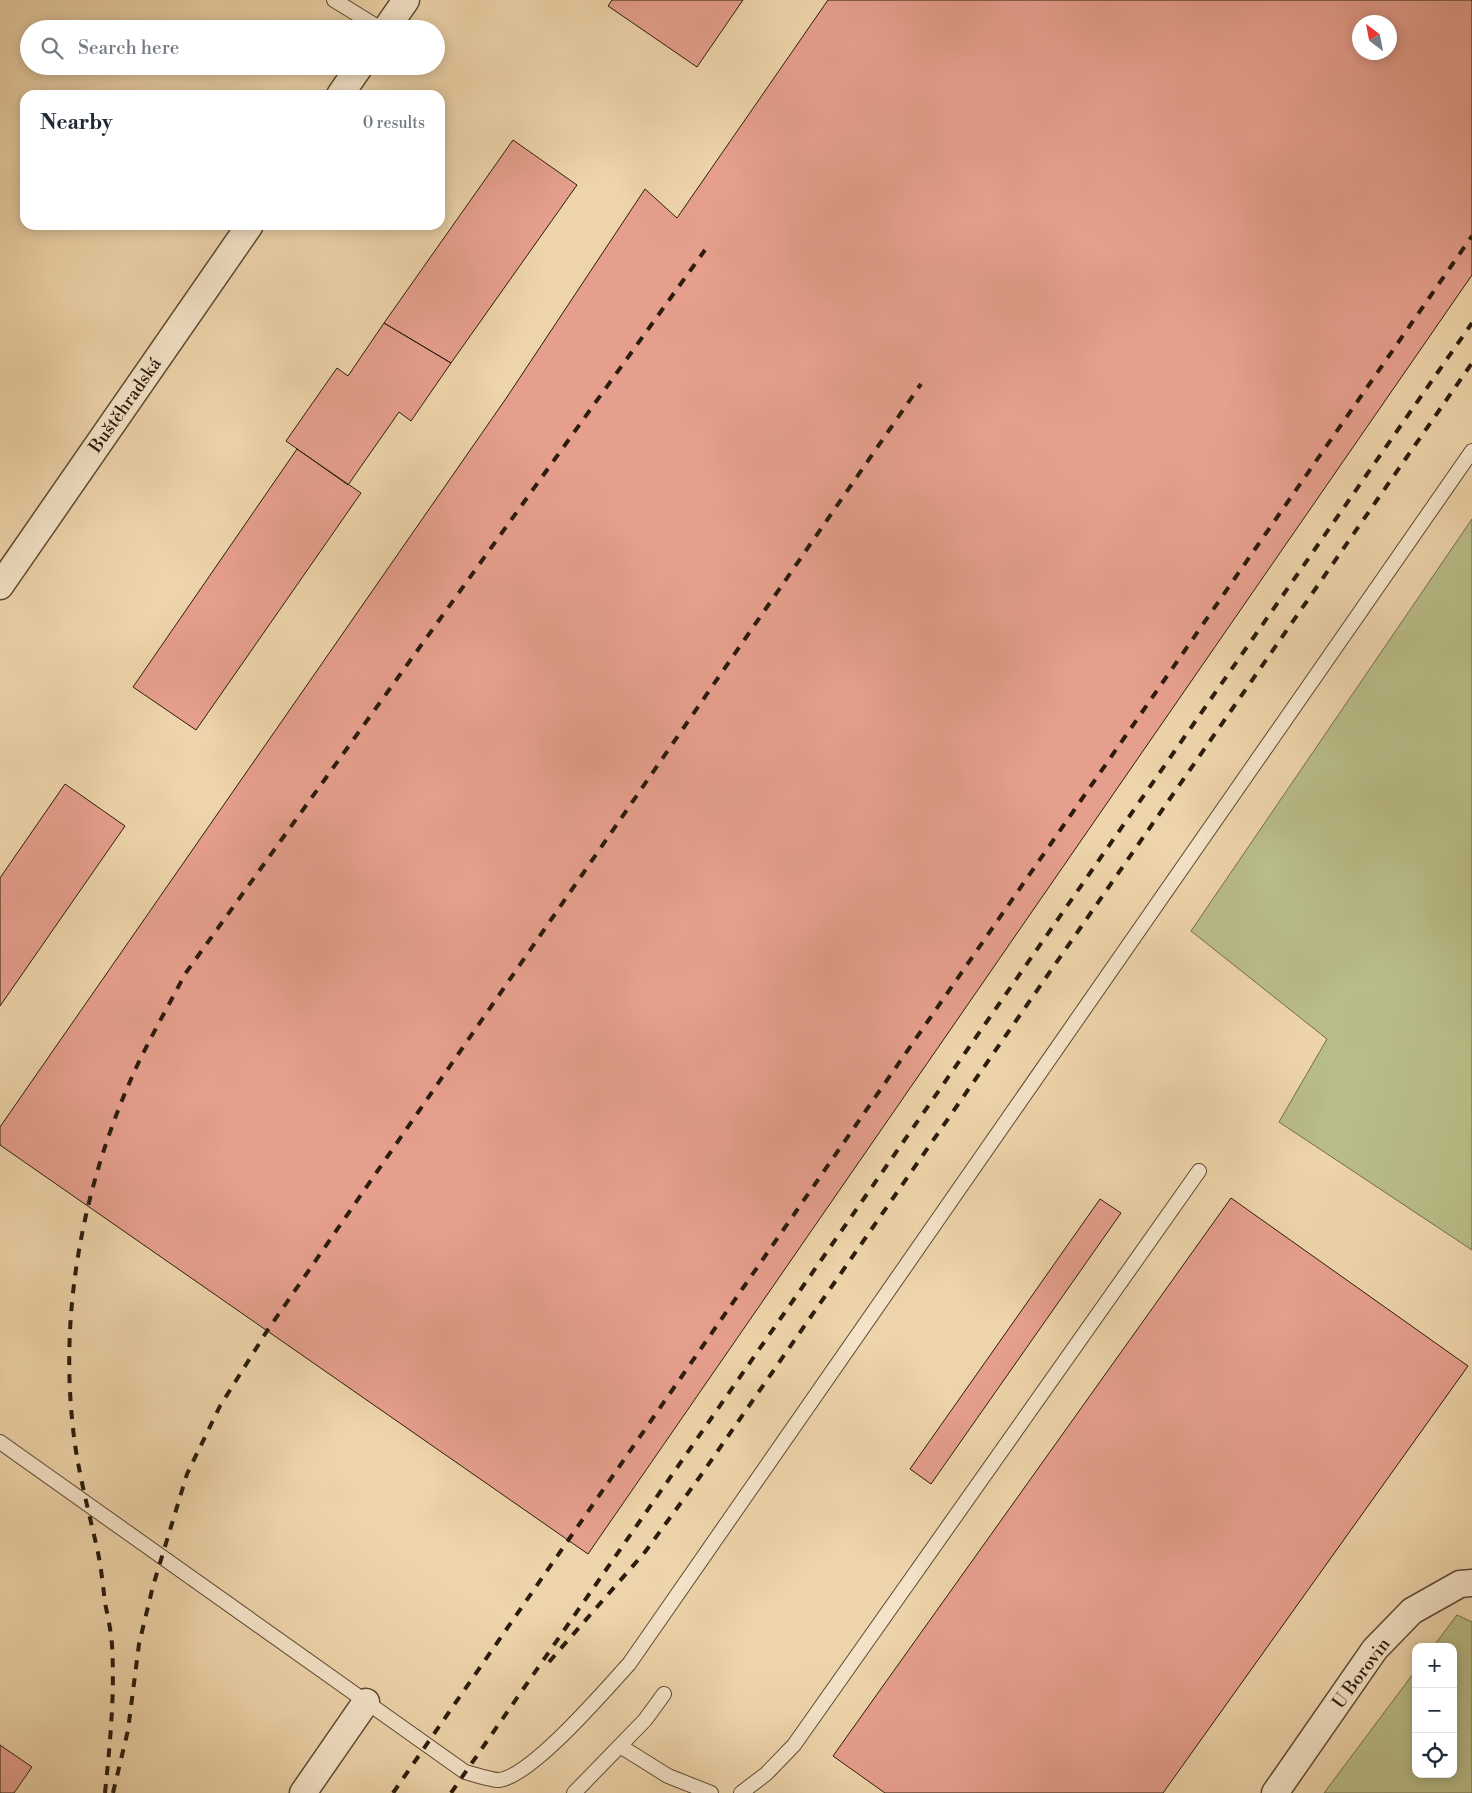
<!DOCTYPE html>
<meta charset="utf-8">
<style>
body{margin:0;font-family:"Libre Bodoni",serif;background:#f6f6f7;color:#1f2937}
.controls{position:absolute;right:15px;bottom:15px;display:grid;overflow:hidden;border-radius:10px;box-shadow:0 2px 12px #0003}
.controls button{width:45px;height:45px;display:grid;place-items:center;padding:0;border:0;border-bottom:1px solid #e0e1e3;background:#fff;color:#1f2937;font:25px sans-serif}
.compass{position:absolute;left:1352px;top:15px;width:45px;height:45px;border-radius:50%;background:#fff;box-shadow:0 2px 12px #0003;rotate:328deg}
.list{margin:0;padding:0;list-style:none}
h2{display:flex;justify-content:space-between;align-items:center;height:65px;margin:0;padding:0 20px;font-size:21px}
h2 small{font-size:16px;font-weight:400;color:#747a83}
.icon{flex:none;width:28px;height:28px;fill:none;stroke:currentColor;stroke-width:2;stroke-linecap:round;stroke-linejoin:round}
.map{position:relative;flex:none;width:1472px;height:1793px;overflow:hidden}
.search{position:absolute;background:#fff;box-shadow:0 2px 12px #0003;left:20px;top:20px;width:425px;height:55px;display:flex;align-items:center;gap:12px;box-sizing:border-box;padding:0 18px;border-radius:28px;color:#747a83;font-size:19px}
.panel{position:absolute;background:#fff;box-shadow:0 2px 12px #0003;left:20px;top:90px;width:425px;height:140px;border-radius:15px}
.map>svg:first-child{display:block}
.green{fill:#b9bd88;stroke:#726c4a}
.building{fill:#e69f8d;stroke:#2b1c0d;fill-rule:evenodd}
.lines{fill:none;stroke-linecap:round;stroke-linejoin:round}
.lane-casing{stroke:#5c4a34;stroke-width:16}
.street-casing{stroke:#5c4a34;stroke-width:29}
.lane{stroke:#f4e3c8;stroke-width:14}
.street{stroke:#f4e3c8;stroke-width:26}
.rail{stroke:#2b1c0d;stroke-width:4;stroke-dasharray:9 9;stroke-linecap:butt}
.labels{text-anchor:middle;stroke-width:4;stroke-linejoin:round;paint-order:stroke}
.street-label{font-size:18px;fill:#2b1c0d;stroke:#f4e3c8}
</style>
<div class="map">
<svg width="1472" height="1793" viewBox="0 0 1472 1793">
<rect width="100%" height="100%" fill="#eed4aa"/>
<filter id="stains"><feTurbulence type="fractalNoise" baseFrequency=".004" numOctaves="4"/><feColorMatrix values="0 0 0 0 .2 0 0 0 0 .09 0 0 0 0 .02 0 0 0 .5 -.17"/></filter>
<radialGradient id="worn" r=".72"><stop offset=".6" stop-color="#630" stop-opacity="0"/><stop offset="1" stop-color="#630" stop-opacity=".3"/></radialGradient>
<path class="green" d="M1472,519V1250L1279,1122L1327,1039L1191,931Z
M1457,1615L1472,1622V1793H1324L1416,1670V1774H1453V1647H1433Z"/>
<path class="building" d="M612,0H743L697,67L608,6Z
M828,0H1472V275L588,1554L0,1145V1127L507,397L645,189L677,218ZM1360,22H1390V52H1360Z
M513,140L577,185L451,363L384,323Z
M384,323L451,363L411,421L399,412L348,485L286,441L337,368L348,376Z
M297,449L361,493L196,730L133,687Z
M65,784L125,826L0,1006V878Z
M1231,1198L1468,1366L1163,1793H885L833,1756Z
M1100,1199L1121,1213L931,1484L910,1469Z
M0,1745L32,1767L14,1793H0Z"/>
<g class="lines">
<g class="lane-casing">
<path id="lane" d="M334,0L381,29
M0,1442L465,1772C473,1774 491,1780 499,1780C532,1776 605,1690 629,1664L1472,451
M620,1746L668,1776L711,1793
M574,1793L645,1720L664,1694
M741,1793L766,1774L794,1745L1199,1171"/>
</g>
<g class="street-casing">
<path id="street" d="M386,29L406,0
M340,95L360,66
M0,586L250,225
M303,1793L366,1702
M1275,1793L1375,1649L1412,1611L1460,1584L1472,1583"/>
</g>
<use href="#lane" class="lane"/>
<use href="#street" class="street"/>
<path class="rail" d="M549,1662L645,1552L699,1478L1472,363
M105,1793C110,1744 115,1694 112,1645C111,1631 108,1617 105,1603C103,1585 101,1566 97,1548C88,1508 77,1468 73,1428C59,1306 85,1179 136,1068C151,1036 169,1005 185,974L705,250
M113,1793L128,1730L139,1644L153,1586L187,1474L220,1406L267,1331L921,384
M393,1793L1472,236
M451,1793L1472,323"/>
</g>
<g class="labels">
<g class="street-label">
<text transform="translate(125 405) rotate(-55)" y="6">Buštěhradská</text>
<text transform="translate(1361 1673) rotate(-53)" y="6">U Borovin</text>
</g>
</g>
<rect width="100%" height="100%" filter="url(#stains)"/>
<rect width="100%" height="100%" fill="url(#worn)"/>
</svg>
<div class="controls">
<button>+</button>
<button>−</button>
<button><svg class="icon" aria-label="locate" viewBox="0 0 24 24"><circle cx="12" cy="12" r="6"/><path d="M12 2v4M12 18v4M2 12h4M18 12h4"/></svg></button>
</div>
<svg class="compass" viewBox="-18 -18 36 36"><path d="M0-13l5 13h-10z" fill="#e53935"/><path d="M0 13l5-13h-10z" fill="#747a83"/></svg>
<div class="search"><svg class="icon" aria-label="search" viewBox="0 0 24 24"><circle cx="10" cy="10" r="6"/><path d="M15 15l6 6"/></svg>Search here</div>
<section class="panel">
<h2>Nearby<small>0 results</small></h2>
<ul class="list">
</ul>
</section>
</div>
